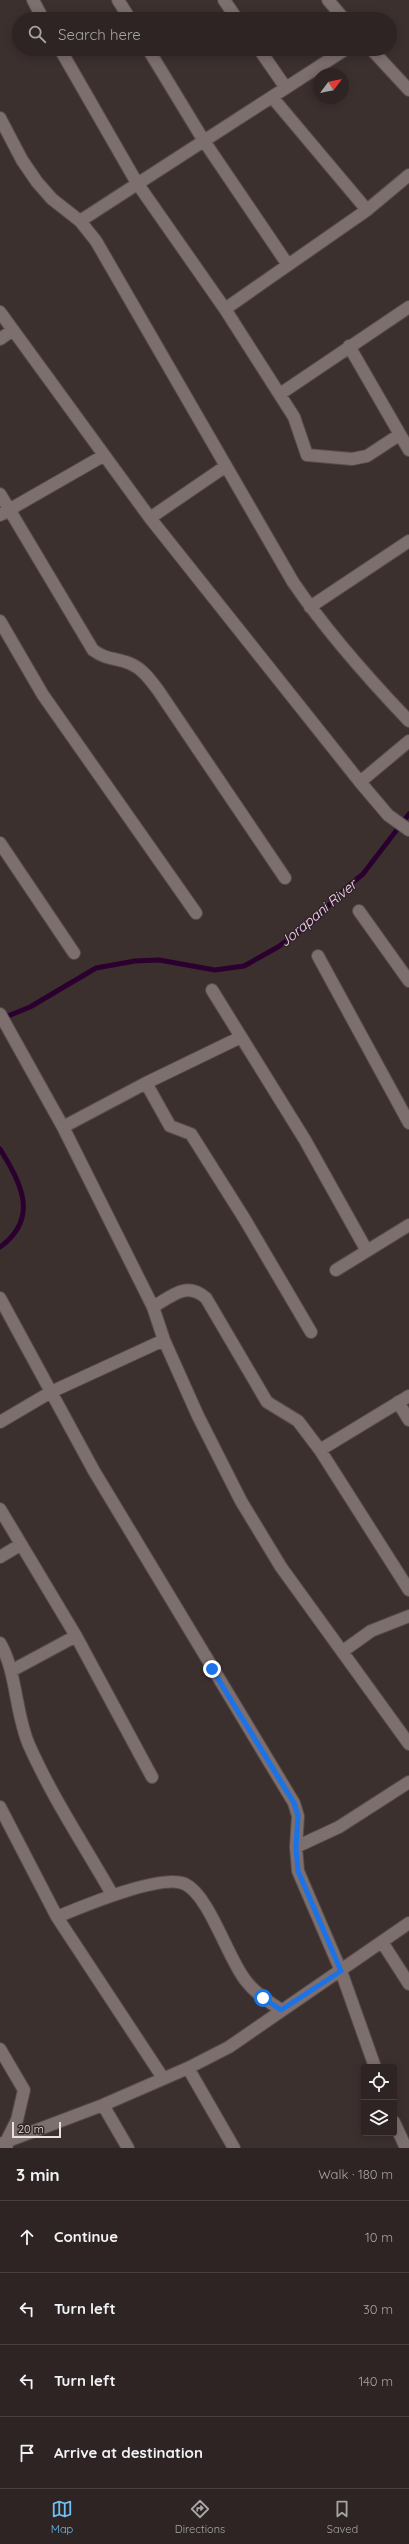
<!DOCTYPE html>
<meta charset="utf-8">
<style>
body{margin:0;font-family:Quicksand,sans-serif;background:#352c2b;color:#f1f3f6}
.controls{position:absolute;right:12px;bottom:12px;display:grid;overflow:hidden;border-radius:4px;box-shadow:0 2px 10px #0003}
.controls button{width:36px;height:36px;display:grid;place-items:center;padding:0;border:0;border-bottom:1px solid #484141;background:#2d2423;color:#f1f3f6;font:20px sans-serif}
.compass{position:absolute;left:313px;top:68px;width:36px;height:36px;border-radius:50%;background:#2d2423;box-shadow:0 2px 10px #0003;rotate:58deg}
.scale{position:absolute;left:12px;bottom:10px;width:49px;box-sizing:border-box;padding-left:4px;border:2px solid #e8e0df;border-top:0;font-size:11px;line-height:14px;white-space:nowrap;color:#e8e0df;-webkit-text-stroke:3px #312625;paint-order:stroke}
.stop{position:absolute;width:12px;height:12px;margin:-9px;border:3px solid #1a73e8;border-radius:50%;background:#fff}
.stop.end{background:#1a73e8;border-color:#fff;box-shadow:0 1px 4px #0008}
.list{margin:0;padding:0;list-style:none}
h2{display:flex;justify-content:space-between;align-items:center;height:52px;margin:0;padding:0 16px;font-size:17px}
h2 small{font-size:13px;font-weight:400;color:#a7a4a6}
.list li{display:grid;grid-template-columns:26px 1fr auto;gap:12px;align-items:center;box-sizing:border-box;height:72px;padding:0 16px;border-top:1px solid #484141}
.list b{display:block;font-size:15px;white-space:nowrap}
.list em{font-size:13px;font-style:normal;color:#a7a4a6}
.icon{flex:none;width:22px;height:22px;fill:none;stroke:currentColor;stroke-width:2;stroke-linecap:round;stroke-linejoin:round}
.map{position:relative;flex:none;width:409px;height:2148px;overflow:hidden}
.search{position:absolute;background:#2d2423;box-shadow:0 2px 10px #0003;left:12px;right:12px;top:12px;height:44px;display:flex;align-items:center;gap:10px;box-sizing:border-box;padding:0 14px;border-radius:22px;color:#a7a4a6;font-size:15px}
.sheet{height:340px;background:#2d2423}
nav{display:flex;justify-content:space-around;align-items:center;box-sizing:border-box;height:56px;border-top:1px solid #484141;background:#2d2423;font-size:11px;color:#a7a4a6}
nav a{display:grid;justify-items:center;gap:2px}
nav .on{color:#6ec2f3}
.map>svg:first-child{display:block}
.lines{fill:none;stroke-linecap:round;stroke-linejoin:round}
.stream{stroke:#2c002e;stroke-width:5}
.street-casing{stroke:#554c4b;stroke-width:14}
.street{stroke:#7d6f6e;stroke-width:12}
.route{stroke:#1a73e8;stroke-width:5}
.labels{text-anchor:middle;stroke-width:3;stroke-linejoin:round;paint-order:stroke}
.water-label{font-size:14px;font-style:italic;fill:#f8d5f8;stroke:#312625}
</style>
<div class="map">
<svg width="409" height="2148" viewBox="0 0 409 2148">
<rect width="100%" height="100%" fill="#3c302f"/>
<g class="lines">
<path class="stream" d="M3,1018L30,1007L96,968L135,961L159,960L215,970L244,966L278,947L311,923L347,887L363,874L409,814
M0,1149C21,1183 40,1218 0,1247"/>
<g class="street-casing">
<path id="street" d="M33,0L43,19
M118,0L130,19
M224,0L237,19
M328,0L344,19
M60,49L137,183L225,309L367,210L409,175
M148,49L204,141L288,265
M259,49L286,88
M371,49L409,90
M272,97L367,210
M0,118L22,160L37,182L52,199L80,221L96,241L293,582C327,632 367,677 409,721
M80,221L346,49
M225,309L294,417L307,455L352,459L367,456L399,435
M0,312L150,518L360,782L388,815L409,830
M0,339L13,330
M349,346L409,450
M280,394L409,307
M0,494L93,650C108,661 116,657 131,664C143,669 151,681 158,690L285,878
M0,515L103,456
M150,518L226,466
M310,607L409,541
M0,621L43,695L196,913
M360,782L409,741
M0,843L74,953
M359,911L409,981
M318,956L409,1123
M212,990L305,1140L367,1251
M0,1014L63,1127L153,1307L164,1340L198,1416L241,1501L281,1567L409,1744
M146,1083L170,1126L191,1134L244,1218L311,1332
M63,1127L146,1083L241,1037
M336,1270L409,1225
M0,1298L94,1471L294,1803L298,1816L296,1847L298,1871L341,1971L375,2067
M153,1307C172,1296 186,1281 206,1298L267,1402L298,1421L320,1450L409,1590
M398,1402L409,1420
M0,1422L51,1392L164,1340
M320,1450L409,1396
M0,1509L76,1636L152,1777
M0,1557L20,1545
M0,1643C17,1672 15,1713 29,1745C52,1797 84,1845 112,1894
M343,1651L371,1631L409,1616
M11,1671L76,1636
M0,1807L57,1917L163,2078
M296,1847L339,1827L409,1782
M57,1917C81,1907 162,1873 185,1884C209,1895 228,1959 246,1981C255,1993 268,2001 281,2010
M382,1942L409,1984
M0,2049L24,2090L17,2120L6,2142L7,2145
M188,2068L234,2148
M103,2105L128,2148
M394,2122L406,2148
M0,2144L103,2105L188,2068L229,2047L409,1923"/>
</g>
<use href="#street" class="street"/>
</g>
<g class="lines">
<path class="route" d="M212,1669L294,1803L298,1816L296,1847L298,1871L341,1971L281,2010L263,1998"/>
</g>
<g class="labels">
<g class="water-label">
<text transform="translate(318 913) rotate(-40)" y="5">Jorapani River</text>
</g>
</g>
</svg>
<div class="controls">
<button><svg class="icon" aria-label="locate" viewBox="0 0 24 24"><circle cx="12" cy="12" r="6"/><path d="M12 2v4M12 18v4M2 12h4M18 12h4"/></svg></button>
<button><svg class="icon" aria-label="layers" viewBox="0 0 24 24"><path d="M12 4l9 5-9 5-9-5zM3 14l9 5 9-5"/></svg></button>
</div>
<svg class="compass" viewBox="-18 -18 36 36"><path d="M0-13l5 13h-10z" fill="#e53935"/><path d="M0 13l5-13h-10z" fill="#a7a4a6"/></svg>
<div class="scale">20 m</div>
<div class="stop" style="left:263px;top:1998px"></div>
<div class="stop end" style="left:212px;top:1669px"></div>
<div class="search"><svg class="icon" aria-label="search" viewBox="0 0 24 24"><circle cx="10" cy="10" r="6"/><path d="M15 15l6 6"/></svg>Search here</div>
</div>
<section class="sheet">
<h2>3 min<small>Walk · 180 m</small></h2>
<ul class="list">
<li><svg class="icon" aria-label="ahead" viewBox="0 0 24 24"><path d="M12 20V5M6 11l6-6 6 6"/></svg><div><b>Continue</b></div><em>10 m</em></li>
<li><svg class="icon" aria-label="left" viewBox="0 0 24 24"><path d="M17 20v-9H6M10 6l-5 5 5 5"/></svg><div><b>Turn left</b></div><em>30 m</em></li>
<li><svg class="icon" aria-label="left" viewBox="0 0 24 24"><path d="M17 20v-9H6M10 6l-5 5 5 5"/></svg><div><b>Turn left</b></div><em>140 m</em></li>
<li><svg class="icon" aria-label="arrive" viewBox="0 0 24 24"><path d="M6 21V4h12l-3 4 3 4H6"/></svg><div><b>Arrive at destination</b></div></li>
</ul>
</section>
<nav>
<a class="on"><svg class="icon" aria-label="map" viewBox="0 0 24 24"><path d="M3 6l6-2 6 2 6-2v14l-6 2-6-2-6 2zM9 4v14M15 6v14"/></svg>Map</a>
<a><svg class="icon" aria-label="directions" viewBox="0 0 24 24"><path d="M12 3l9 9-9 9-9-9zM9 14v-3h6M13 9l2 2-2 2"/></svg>Directions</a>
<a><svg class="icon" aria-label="saved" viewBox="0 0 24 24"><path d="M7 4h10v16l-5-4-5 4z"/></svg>Saved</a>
</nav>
